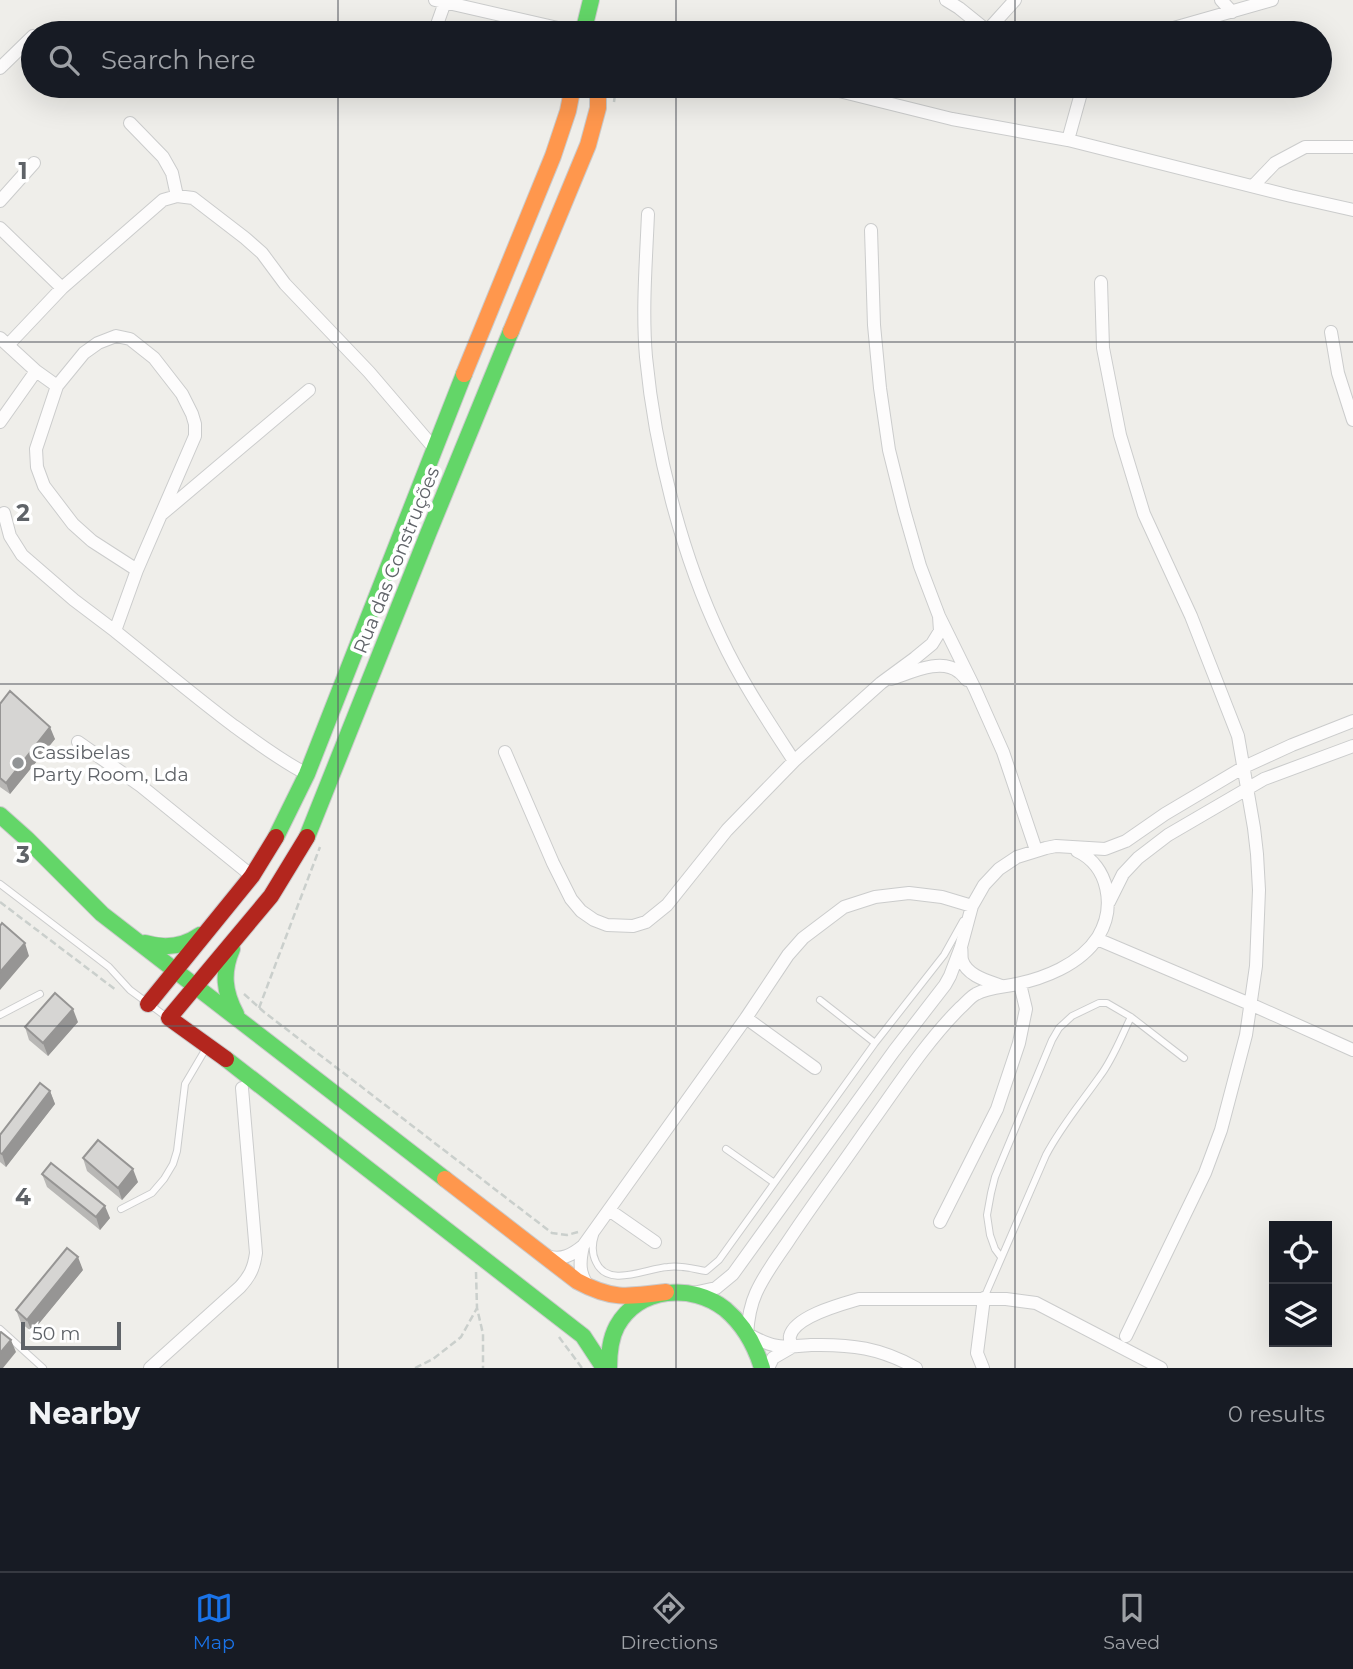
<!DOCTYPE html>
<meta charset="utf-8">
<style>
body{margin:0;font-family:Montserrat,sans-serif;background:#20242c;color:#f1f3f6}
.controls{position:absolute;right:21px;bottom:21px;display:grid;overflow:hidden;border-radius:0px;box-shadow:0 7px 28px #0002}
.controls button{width:63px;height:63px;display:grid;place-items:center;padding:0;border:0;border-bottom:2px solid #363941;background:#171b24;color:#f1f3f6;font:35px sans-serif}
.scale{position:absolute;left:21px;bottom:18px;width:100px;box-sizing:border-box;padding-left:7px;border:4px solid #5f6368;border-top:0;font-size:19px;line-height:24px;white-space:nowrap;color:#5f6368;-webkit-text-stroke:5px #fff;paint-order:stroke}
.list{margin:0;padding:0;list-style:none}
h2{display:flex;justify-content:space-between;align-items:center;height:91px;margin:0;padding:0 28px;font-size:30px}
h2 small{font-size:23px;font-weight:400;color:#9ea1a6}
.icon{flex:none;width:38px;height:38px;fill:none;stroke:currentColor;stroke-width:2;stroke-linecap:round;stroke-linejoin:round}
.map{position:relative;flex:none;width:1353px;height:1368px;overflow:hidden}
.search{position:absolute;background:#171b24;box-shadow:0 7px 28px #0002;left:21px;right:21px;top:21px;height:77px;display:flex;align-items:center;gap:18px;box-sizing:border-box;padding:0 24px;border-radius:38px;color:#9ea1a6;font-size:26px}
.sheet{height:203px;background:#171b24}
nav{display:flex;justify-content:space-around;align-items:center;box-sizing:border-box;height:98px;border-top:2px solid #363941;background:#171b24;font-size:19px;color:#9ea1a6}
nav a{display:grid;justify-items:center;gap:4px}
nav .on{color:#1a73e8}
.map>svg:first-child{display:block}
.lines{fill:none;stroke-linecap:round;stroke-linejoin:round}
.lane-casing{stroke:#cbcccc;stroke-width:8}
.street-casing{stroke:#cbcccc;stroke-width:14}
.fast-casing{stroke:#cacacb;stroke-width:18}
.slow-casing{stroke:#cacacb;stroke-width:18}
.jam-casing{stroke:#cacacb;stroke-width:18}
.path{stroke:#cacfcc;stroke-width:2.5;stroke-dasharray:7 3.5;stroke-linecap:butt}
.lane{stroke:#fdfcfc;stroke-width:6}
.street{stroke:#fdfcfc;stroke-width:12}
.fast{stroke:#63d668;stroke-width:16}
.slow{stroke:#ff974d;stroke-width:16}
.jam{stroke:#b3261e;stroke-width:16}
.wall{fill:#b8b7b5}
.shaded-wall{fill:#969594}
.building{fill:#d6d5d3;stroke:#969594;stroke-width:2}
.grid{fill:none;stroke:#5f6368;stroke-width:2;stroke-opacity:0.55}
.poi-dot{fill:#919496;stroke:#fff;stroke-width:2.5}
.labels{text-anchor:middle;stroke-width:7;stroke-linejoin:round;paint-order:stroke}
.street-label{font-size:19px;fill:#5f6368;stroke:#fff}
.poi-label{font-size:19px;fill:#5f6368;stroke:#fff;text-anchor:start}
.grid-label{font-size:23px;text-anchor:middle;font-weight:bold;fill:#5f6368;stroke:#fff;stroke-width:7;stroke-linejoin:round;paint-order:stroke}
</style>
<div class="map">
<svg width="1353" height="1368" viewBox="0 0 1353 1368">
<rect width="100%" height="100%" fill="#efeeea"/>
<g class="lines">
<g class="lane-casing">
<path id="lane" d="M0,884L109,967L130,990L168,1018
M820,1000L875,1043
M0,1015L40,994
M726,1149L773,1182
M121,1209L152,1193L164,1179L173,1164L177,1151L185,1084L208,1045
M595,1235C592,1244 592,1254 596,1262C608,1289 647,1268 668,1267C680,1265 694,1269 706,1271L719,1260L875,1043L944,955L963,921
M1001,1257L995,1249L990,1235L987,1215L991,1193L995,1177L1052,1040L1059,1028L1072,1016L1099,1003H1107L1131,1017L1184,1058
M984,1298L1046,1155C1062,1125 1081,1103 1100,1076C1113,1059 1121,1037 1131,1017
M0,1329L43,1368"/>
</g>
<g class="street-casing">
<path id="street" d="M435,0L558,28L591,33
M946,0L959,8L990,33
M1221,0L1232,12
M987,31L1015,0
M434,33L445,2
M1156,33L1272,0
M0,68L33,36
M819,86L952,119L1068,140L1291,196L1353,210
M130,123L163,157L172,173L177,196
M1068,140L1083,86
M1253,186L1275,163L1305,147H1353
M0,201L34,163
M648,214C646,262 642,310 646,357C655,450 681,554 721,638C741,681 768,721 794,761
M0,228L62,288
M871,230L874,325L880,388L889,450L904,510L920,566L939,616L975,689L1003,752L1036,850
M1101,282L1103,348L1120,435L1144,514L1191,616L1238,736L1254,828L1257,854L1259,890L1256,966L1246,1035L1221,1130L1205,1173L1126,1336
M1331,332L1338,373L1353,420
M0,338L36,371L57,386
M8,345L62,288L163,200L177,196L193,198L245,238L262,253L285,284L369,372L434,448
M0,422L36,371
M4,513L10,536L22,555L74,600L115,631
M162,514L309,390
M137,570L92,541L73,524L44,486L37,467L36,449L57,386L84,353L98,343L116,336L130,339L154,358L182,394L192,414L195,424V436L137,570L115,631C155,663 194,696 234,726C258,743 281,761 307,774
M891,679C910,673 941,657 959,672C962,674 964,677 967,680
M78,742L141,786L252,876
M505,752L553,863L571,899L581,911L594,920L607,925L633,926L646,922L667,905L727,830L794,761L881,683L915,658L932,644L940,631L939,616
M1109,902L1123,874L1138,858L1168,835L1264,779L1353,746
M1097,939L1250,1004L1353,1050
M961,947C962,951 961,956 962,960C967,976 988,981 1002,986
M746,1018L815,1068
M609,1210L655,1242
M940,1222L997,1109L1019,1043L1026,1009L1020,984
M583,1246C579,1264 579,1274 590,1289
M547,1256C561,1261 572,1255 583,1246L746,1018L788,955L803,938L844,907L875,897L909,893L942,897L972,906
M693,1293L716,1288L733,1274L894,1051L945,985L950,976L961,947L972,906L984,885L999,869L1017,857L1046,848L1056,846L1105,849L1126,841L1165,814L1244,767L1292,745L1353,721
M792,1347C791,1343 789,1339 790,1336C795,1316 842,1304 859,1299H1006L1036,1303L1161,1368
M150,1368L240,1287C250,1276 254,1268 256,1253L242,1088
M768,1368L773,1358L792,1347
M916,1368C881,1348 851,1344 811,1345C798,1346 785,1348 773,1345C764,1343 756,1338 747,1334C748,1320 750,1306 756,1293C764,1275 776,1259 787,1243C812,1205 840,1168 866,1130C896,1089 924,1044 960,1008C965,1004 970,997 976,994C986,988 1001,987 1012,985C1043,979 1080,965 1098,937C1116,907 1109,866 1077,851
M983,1368L977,1353L984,1298"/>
</g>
<g class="fast-casing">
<path id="fast" d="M583,33L591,0
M0,815L27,839L102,914L445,1179
M276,837L307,774L464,374
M307,837L428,534L511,331
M145,943C165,949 183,947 200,935
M232,949C222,972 224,992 236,1014
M226,1059L583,1336L604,1368
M609,1368C609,1353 610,1339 617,1326C639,1287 692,1283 725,1309C744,1325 755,1345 762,1368"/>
</g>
<g class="slow-casing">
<path id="slow" d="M511,331L588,145L598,108V86
M464,374L553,156L568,111L573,86
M445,1179L577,1281C612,1300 628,1297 666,1292"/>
</g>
<g class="jam-casing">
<path id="jam" d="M148,1004L252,876L276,837
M226,1059L169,1018L271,896L307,837"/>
</g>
<path class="path" d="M614,102L616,86
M0,902L116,990
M244,994L264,1012L552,1233L567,1235L578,1232
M259,1008L320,847
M476,1272L477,1308L483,1334V1368
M559,1337L582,1368
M415,1368L433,1359L461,1337L477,1308"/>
<use href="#lane" class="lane"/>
<use href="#street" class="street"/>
<use href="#fast" class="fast"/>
<use href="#slow" class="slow"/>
<use href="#jam" class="jam"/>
</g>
<path class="wall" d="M0,704L55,739L10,794L0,787Z
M78,1022L48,1056L29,1040L25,1027Z
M50,1091L55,1104L6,1167L0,1162V1135Z
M83,1158L138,1182L122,1200L87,1171Z
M42,1174L110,1218L100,1230L47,1187Z
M83,1270L32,1332L21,1323L16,1310Z"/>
<path class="shaded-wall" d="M50,727L55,739L10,794L6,783Z
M25,943L29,956L0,990V972Z
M73,1009L78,1022L48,1056L43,1043Z
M50,1091L55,1104L6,1167L2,1154Z
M133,1169L138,1182L122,1200L118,1188Z
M105,1206L110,1218L100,1230L96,1217Z
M78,1257L83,1270L32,1332L27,1320Z
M11,1340L16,1352L3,1368H0V1353Z"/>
<path class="building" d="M10,691L50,727L6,783L0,778V704Z
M2,923L25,943L0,972V926Z
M55,993L73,1009L43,1043L25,1027Z
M40,1083L50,1091L2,1154L0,1153V1135Z
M98,1140L133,1169L118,1188L83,1158Z
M51,1163L105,1206L96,1217L42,1174Z
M67,1248L78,1257L27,1320L16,1310Z
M1,1332L11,1340L0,1353V1333Z"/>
<path class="grid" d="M338,0V33M676,0V33M1015,0V33M338,86V1368M676,86V1368M1015,86V1368M0,342H1353M0,684H1353M0,1026H1353"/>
<circle class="poi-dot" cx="18" cy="763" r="7"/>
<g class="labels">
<g class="street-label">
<text transform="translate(396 560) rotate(-68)" y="7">Rua das Construções</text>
</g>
<g class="poi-label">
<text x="32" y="759">Cassibelas<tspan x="32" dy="22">Party Room, Lda</tspan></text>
</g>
</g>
<g class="grid-label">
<text x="23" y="179">1</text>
<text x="23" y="521">2</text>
<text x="23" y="863">3</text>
<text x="23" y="1205">4</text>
</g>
</svg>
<div class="controls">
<button><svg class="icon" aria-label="locate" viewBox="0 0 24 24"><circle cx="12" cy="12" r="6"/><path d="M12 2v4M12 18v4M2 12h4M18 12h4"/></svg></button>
<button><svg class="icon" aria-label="layers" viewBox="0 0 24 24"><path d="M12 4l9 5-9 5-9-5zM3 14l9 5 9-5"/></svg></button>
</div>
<div class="scale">50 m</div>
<div class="search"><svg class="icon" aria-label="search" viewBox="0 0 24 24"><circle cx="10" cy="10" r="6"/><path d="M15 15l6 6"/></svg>Search here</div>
</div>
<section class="sheet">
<h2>Nearby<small>0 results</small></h2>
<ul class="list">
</ul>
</section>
<nav>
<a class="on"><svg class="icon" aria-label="map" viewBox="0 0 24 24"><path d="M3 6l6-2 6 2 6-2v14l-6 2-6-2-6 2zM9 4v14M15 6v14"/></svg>Map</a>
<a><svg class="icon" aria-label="directions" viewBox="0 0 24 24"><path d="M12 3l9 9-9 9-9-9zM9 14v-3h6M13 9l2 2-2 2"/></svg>Directions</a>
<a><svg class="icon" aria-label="saved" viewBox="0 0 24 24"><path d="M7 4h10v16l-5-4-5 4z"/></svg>Saved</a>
</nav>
